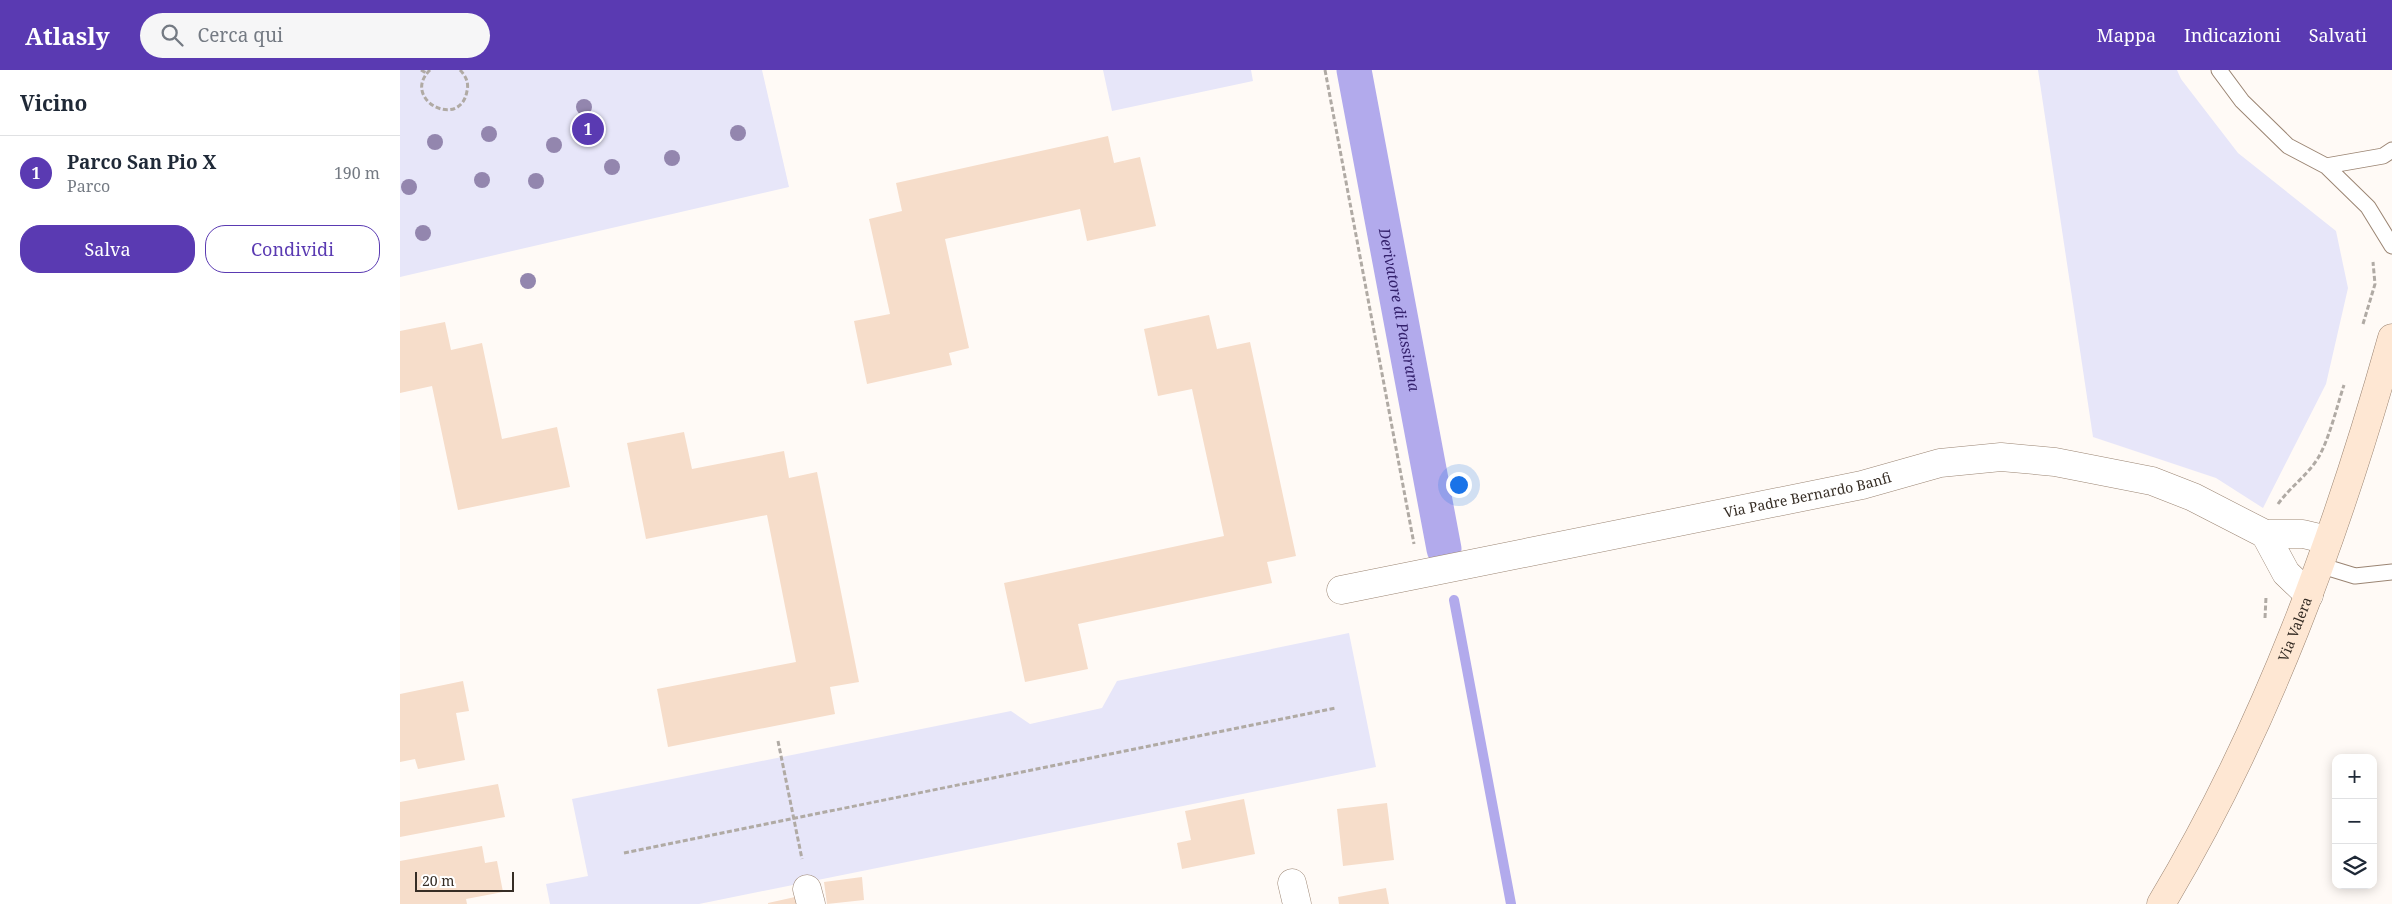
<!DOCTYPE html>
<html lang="it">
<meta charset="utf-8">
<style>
body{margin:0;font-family:"Noto Serif",serif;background:#f6f6f7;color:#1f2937}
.controls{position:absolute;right:15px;bottom:15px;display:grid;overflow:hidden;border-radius:10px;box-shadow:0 2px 12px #0003}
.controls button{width:45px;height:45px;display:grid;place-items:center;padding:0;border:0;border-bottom:1px solid #e0e1e3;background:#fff;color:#1f2937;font:25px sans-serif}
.scale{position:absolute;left:15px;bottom:12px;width:99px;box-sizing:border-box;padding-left:5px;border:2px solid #362d25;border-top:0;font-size:14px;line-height:18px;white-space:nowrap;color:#362d25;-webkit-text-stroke:4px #fff;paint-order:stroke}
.you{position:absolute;left:1058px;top:414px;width:18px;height:18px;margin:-12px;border:4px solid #fff;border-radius:50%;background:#1a73e8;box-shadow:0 0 0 8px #1a73e833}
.badge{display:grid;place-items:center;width:32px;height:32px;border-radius:50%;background:#5a3ab2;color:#fff;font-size:16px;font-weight:700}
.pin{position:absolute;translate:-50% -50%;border:2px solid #fff;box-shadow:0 1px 5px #0006}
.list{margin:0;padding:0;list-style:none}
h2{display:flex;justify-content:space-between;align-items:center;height:65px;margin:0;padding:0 20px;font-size:21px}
h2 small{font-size:16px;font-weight:400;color:#747a83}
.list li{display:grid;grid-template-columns:32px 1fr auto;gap:15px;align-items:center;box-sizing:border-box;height:75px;padding:0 20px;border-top:1px solid #e0e1e3}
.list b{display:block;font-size:19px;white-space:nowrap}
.list p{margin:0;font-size:16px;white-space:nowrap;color:#747a83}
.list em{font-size:16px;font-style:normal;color:#747a83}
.actions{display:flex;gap:10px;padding:15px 20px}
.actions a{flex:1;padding:11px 0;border:1px solid #5a3ab2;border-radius:20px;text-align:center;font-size:18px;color:#5a3ab2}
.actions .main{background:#5a3ab2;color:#fff}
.icon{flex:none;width:28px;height:28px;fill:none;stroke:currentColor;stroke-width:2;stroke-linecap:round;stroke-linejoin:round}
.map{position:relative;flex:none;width:1992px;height:834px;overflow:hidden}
header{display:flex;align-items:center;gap:30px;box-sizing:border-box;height:70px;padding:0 25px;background:#5a3ab2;color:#fff}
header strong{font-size:24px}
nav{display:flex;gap:28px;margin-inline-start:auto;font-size:18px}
.search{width:350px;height:45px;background:#f6f6f7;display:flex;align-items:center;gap:12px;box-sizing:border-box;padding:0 18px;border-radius:28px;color:#747a83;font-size:19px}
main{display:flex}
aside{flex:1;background:#fff}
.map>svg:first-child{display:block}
.green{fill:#e7e6f9}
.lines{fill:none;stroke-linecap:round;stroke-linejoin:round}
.stream{stroke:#b2aaec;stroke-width:10}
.canal{stroke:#b2aaec;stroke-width:35}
.building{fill:#f6ddca}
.lane-casing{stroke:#9b8573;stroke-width:17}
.street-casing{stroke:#9b8573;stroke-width:29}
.secondary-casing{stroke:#9b8573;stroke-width:29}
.path{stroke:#b0aaa4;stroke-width:3;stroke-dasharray:5 2.5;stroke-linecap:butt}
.lane{stroke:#fff;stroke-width:15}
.street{stroke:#fff;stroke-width:28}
.secondary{stroke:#fee7d3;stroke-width:28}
.tree{fill:#9386ae}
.labels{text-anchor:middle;stroke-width:5;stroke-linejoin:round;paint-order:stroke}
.street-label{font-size:14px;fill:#362d25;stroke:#fff}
.water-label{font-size:15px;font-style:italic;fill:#34216c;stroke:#fff}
</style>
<header>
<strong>Atlasly</strong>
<div class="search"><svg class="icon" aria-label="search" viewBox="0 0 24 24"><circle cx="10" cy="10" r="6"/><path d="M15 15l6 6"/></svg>Cerca qui</div>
<nav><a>Mappa</a><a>Indicazioni</a><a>Salvati</a></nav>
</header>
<main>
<aside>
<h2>Vicino<small></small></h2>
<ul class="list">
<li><span class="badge">1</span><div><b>Parco San Pio X</b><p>Parco</p></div><em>190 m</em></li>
</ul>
<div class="actions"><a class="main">Salva</a><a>Condividi</a></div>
</aside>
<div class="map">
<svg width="1992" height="834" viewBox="0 0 1992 834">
<rect width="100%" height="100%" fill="#fffaf6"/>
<path class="green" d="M0,0H362L389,117L0,207Z
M703,0H851L853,11L712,41Z
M1638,0H1777L1781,9L1838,83L1936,161L1948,218L1926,314L1863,438L1816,408L1693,367Z
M949,563L976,697L299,834H150L146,814L188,806L172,729L611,641L630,654L702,638L717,611Z"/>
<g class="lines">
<path class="stream" d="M1054,530L1111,834"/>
<path class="canal" id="s1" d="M954,0L1044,479"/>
</g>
<path class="building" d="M708,66L714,93L740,87L756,156L687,171L680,139L545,169L569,278L549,283L552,295L467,314L454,251L490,244L469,149L502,141L496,113Z
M809,245L817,279L850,272L896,486L867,492L872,513L678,554L688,599L625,612L604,513L824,466L792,319L758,326L744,259Z
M45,252L51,280L82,273L102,369L157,357L170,417L58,440L32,316L0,323V261Z
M284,362L292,399L384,381L389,408L417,402L459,612L430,617L435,644L268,677L257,619L396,592L367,445L246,469L227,373Z
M63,611L69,641L56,643L65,690L18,699L15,689L0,692V624Z
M98,714L105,747L0,767V732Z
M844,729L855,784L782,799L777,773L791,770L785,741Z
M987,733L994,790L943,796L937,739Z
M82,776L85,793L97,791L103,822L66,829L67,834H0V791Z
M462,807L464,830L427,834L424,812Z
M986,818L989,834H939L938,827Z
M395,827L397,834H368V833Z"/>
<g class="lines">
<g class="lane-casing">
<path id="lane" d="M1819,0L1842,31L1888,76L1926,96L1968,137L1992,176
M1926,96L1983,86L1992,80
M1919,495L1955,506L1992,502"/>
</g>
<g class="street-casing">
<g id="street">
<path d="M1865,464L1886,503L1909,525"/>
<path id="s2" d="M941,520L1462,415L1540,393L1601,387L1655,392L1752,411L1793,427L1865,464H1903L1928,470"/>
<path d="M892,813L897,834"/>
<path d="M407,819L411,834"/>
</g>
</g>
<g class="secondary-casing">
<g id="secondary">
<path id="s3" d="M1761,834C1866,659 1937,464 1992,268"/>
</g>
</g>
<path class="path" d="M21,0L26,3
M30,0C0,29 60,61 67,21C69,13 66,6 60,0
M925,0L1014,474
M1963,254L1975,214L1973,192
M1878,434C1890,417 1907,406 1918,388C1929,370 1937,336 1944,315
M1865,548L1866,527
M378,671L402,789
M224,783L936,638"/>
<use href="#lane" class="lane"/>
<use href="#street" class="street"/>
<use href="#secondary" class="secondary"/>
</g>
<g class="tree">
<circle cx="184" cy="37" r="8"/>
<circle cx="338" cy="63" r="8"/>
<circle cx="89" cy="64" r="8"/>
<circle cx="35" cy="72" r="8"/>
<circle cx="154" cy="75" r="8"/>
<circle cx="272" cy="88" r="8"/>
<circle cx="212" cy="97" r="8"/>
<circle cx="82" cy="110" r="8"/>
<circle cx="136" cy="111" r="8"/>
<circle cx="9" cy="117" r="8"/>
<circle cx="23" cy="163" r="8"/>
<circle cx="128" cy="211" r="8"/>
</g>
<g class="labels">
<g class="street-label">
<text dy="5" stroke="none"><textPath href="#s2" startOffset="476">Via Padre Bernardo Banfi</textPath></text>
<text dy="5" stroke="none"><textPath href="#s3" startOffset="306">Via Valera</textPath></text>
</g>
<g class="water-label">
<text dy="5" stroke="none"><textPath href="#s1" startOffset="244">Derivatore di Passirana</textPath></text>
</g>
</g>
</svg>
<div class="controls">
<button>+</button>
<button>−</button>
<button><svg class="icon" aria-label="layers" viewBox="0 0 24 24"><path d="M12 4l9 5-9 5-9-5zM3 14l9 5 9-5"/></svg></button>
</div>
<div class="scale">20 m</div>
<div class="you"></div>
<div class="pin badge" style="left:188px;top:59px">1</div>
</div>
</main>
